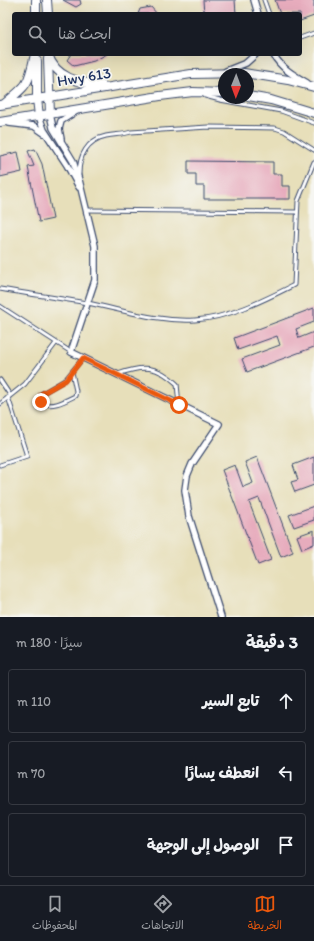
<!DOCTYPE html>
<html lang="ar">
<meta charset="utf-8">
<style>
body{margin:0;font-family:Itim,"Playpen Sans Arabic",sans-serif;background:#20242c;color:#f1f3f6;direction:rtl}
.compass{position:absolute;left:218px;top:68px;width:36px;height:36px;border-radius:50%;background:#171b24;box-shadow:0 4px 16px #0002;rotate:181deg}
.stop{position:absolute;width:12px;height:12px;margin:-9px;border:3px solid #ea580c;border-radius:50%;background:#fff}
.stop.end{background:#ea580c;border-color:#fff;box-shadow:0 1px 4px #0008}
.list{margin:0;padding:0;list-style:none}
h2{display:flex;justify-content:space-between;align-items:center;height:52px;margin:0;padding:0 16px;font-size:17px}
h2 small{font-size:13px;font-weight:400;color:#9ea1a6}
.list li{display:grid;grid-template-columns:26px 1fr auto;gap:12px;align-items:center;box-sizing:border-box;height:64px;margin:0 8px 8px;padding:0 8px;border:1px solid #363941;border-radius:4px}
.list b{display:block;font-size:15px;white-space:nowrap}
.list em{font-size:13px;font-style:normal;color:#9ea1a6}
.icon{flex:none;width:22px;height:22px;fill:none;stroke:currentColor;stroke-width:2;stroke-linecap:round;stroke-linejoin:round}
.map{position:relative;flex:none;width:314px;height:617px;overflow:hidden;direction:ltr}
.search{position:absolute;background:#171b24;box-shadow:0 4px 16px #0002;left:12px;right:12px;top:12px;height:44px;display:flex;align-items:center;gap:10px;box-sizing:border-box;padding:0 14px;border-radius:4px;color:#9ea1a6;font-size:15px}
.sheet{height:268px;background:#171b24}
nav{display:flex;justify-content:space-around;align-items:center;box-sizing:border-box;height:56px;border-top:1px solid #363941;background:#171b24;font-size:11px;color:#9ea1a6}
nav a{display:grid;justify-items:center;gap:2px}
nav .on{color:#ea580c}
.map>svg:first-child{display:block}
.building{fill:#e7acbd}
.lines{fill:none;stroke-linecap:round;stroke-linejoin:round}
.service-casing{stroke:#3a496c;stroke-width:5}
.minor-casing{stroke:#3a496c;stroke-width:8}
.secondary-casing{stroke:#3a496c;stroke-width:10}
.service{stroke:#fff;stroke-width:3}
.minor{stroke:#fff;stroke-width:5.5}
.secondary{stroke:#fff;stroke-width:8}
.route{stroke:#ea580c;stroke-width:5}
.labels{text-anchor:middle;stroke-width:3.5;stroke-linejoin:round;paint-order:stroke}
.street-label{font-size:15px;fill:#1b2f5e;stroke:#f6f6f2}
</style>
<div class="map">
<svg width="314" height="617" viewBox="0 0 314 617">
<rect width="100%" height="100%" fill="#f6f6f2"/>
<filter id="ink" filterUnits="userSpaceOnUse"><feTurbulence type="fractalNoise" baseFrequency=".025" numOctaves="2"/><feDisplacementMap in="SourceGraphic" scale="8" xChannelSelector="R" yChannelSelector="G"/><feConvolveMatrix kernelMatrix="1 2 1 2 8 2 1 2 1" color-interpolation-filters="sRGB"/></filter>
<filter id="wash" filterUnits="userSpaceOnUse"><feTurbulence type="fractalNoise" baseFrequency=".012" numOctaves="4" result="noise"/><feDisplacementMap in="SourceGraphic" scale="16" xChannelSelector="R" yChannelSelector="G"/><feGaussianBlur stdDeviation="0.9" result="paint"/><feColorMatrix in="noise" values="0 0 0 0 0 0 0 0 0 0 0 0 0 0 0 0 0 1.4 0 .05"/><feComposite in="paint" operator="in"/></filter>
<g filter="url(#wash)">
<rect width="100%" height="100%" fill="#e7dfba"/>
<g id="blocks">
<path class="building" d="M63,0H80L81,4L76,7Z
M203,0H235L236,14H204Z
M275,0H314V16L300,21V14H280Z
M151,7L157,14H138L140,9Z
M71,54H107L94,61L74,66L67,60Z
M35,149L42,164L53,219L39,222L28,167L34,166L28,151Z
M18,152L22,172L0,177V156Z
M188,161L273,162V174H282V186H290V199H204V186H196V174H188Z
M314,308V322L296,329L299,338L314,332V347L247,372L242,359L280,345L277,336L238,350L234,338Z
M257,457L293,552L281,557L259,498L249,502L271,560L258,565L222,470L235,465L243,487L253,483L245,462Z
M314,457V485L295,492L291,482L298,480L293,465Z
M314,506V520L294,527L289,515Z
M314,530V544L302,549L297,536Z"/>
</g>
</g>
<g filter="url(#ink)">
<use href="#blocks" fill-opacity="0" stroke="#3a496c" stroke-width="1"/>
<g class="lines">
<g class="service-casing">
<path id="service" d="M264,0L269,14
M300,38L314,33
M205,96L220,100L281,111L314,123
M79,174C79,156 87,140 106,136C115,134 123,135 131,132L208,127L275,128L284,131L314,150
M87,210L296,212
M0,289C29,294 58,298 87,303C123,310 157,322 195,320C229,318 264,300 294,285L298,201L314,162
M0,306L71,352
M72,372L76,391L75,396C65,401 51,409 41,402V394L65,380L83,358
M118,374C143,365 157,365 177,384L179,405
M0,380L10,395
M0,404L25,384L56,343
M0,465L27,456L8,397"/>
</g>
<g class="minor-casing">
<path id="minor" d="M254,0L258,14
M273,54C281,68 293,75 307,83
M226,71L246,63L256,54
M50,114L53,128L73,161L79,180L95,246V280L71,352L219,424L192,464L187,476L185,490L189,516L221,617
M39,116L44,130L67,165L79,187
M9,123L34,126L44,133
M61,139L59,129L61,121L75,112"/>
</g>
<g class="secondary-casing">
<path id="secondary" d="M36,0V14
M47,0L48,14
M48,54C55,78 79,83 102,85
M48,59L50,114
M37,61V99L39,116
M248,96L271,100L314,113
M4,104C29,84 28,85 35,54
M0,105L191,74L244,73L288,80L314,87
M0,122L160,96L193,92L224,93"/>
</g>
<use href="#service" class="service"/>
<use href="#minor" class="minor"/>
<use href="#secondary" class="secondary"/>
</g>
</g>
<g class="lines" filter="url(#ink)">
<path class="route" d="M41,402V394L66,380L83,358L179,405"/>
</g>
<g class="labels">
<g class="street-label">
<text transform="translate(84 77) rotate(-9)" y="5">Hwy 613</text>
</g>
</g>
</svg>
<svg class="compass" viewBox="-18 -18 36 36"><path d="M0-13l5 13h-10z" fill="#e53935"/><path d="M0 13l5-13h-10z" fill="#9ea1a6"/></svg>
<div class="stop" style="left:179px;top:405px"></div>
<div class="stop end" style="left:41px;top:402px"></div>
<div class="search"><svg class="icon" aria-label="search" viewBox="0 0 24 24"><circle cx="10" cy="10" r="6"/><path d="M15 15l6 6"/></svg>ابحث هنا</div>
</div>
<section class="sheet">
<h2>3 دقيقة<small>سيرًا · 180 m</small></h2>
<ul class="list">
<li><svg class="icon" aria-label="ahead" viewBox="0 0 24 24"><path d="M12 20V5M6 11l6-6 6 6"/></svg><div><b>تابع السير</b></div><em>110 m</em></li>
<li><svg class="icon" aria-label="left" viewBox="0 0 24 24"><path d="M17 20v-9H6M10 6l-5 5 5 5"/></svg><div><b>انعطف يسارًا</b></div><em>70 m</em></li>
<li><svg class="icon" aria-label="arrive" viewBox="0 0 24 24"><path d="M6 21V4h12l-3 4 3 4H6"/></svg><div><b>الوصول إلى الوجهة</b></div></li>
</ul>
</section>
<nav>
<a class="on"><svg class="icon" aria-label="map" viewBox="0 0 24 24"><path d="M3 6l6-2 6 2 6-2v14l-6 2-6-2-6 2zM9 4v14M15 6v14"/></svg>الخريطة</a>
<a><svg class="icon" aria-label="directions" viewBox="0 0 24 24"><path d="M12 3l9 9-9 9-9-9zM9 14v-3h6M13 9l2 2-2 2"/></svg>الاتجاهات</a>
<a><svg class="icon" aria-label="saved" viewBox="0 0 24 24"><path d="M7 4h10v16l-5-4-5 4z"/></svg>المحفوظات</a>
</nav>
